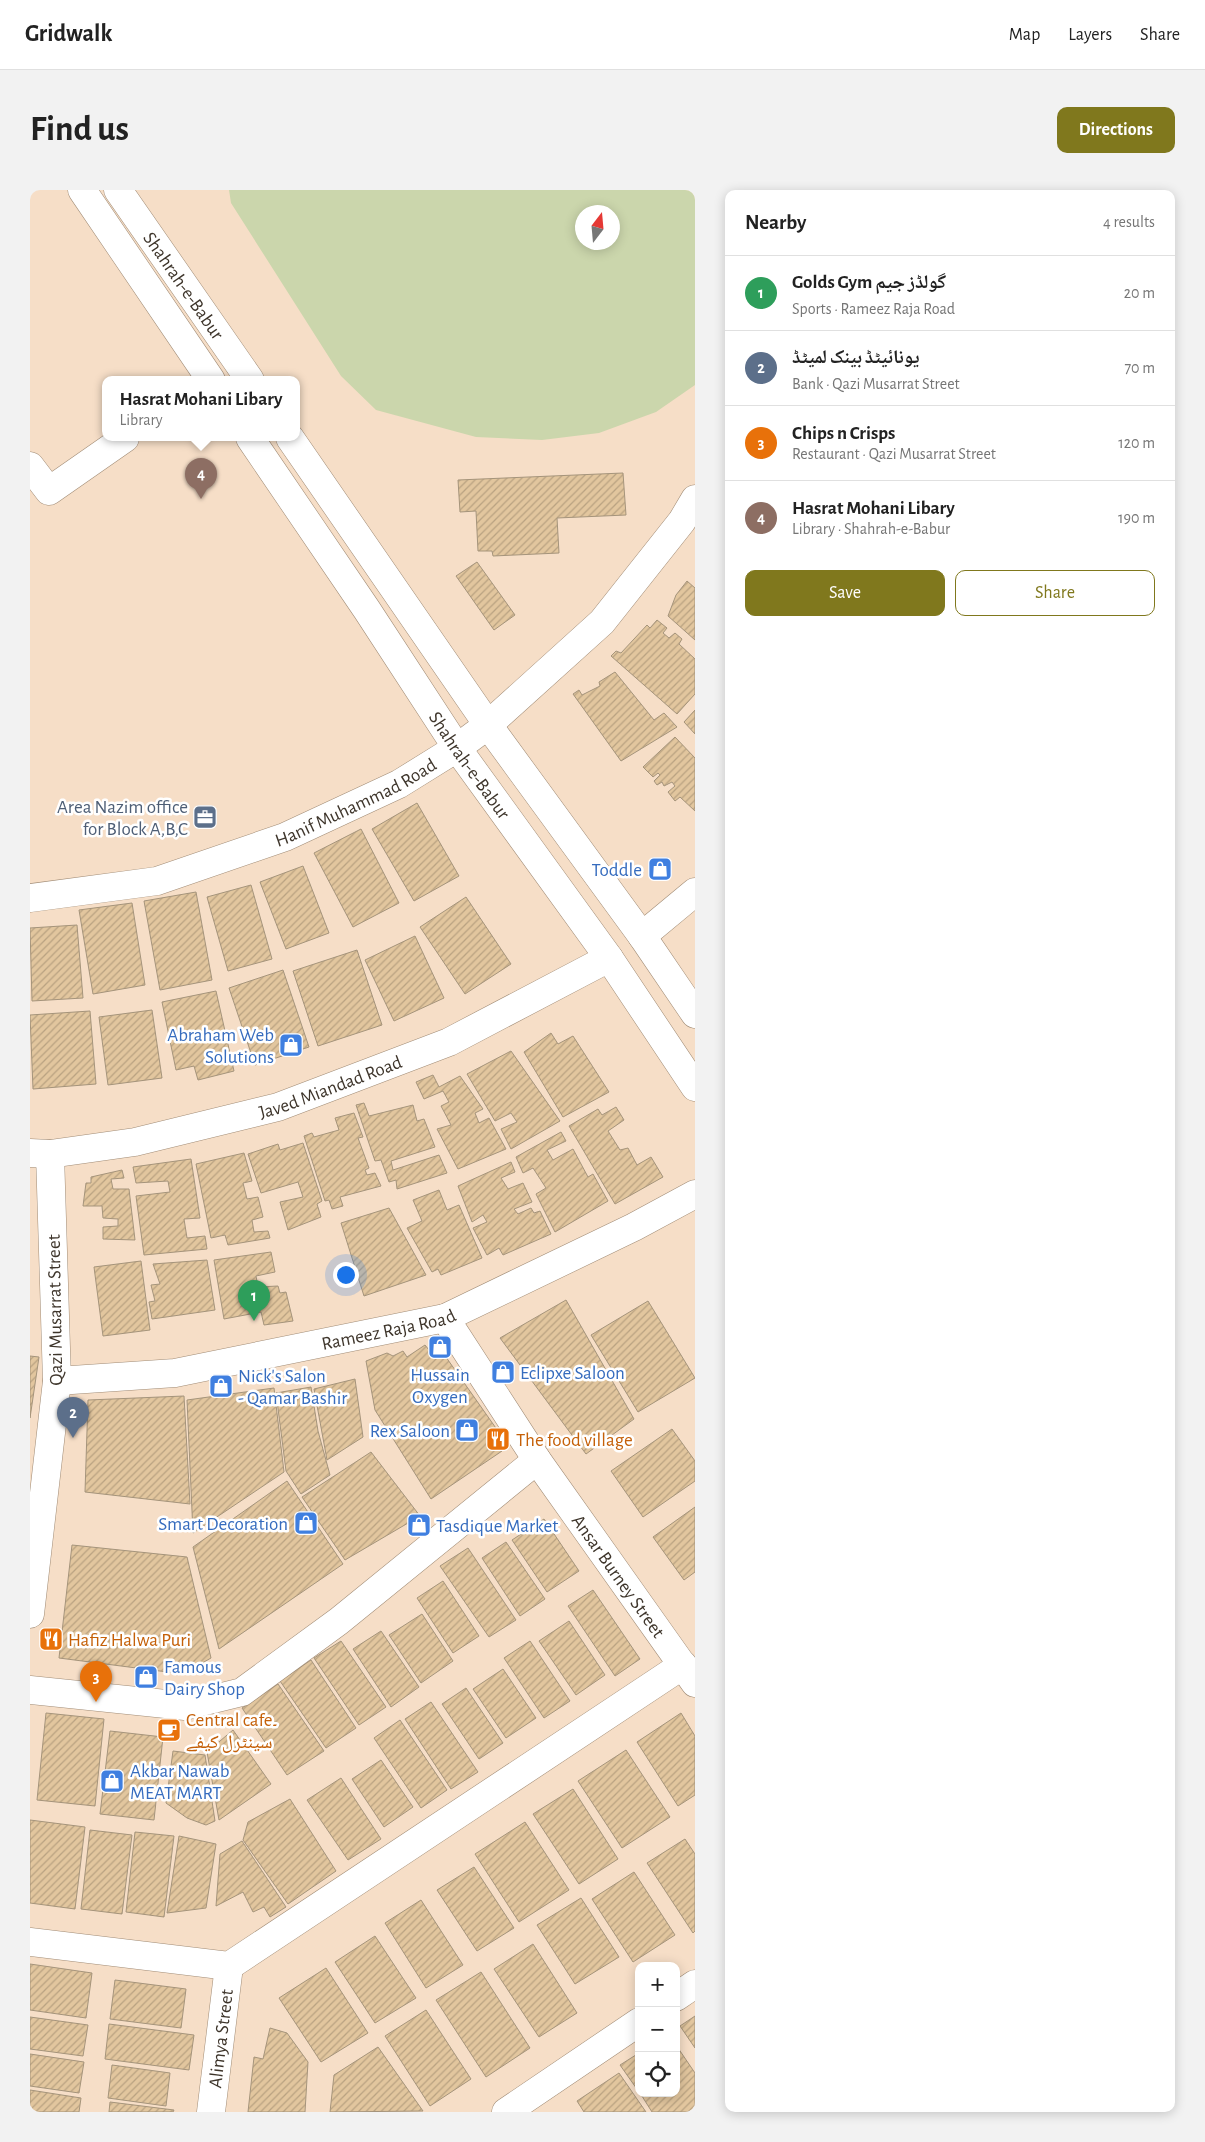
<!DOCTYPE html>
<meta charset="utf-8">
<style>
body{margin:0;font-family:"Alegreya Sans","Noto Naskh Arabic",sans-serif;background:#f2f2f2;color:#222}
.controls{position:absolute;right:15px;bottom:15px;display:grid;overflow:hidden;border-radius:10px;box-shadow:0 2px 12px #0003}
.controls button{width:45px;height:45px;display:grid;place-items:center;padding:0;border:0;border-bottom:1px solid #e0e0e0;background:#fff;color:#222;font:25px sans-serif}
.compass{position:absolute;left:545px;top:15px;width:45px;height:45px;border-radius:50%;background:#fff;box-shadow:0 2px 12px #0003;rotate:16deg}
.you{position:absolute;left:315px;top:1084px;width:18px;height:18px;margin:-12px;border:4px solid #fff;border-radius:50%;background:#1a73e8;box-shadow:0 0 0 8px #1a73e833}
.badge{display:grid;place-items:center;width:32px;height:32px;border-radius:50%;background:#80781d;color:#fff;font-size:16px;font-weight:700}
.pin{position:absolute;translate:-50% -41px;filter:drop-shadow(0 1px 2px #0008)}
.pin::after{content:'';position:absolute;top:26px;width:18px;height:15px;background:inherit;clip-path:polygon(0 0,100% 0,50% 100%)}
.popup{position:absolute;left:72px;top:186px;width:198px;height:65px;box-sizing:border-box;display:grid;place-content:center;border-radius:10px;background:#fff;filter:drop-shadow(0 1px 4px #0005);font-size:16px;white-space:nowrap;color:#767676}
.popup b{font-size:19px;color:#222}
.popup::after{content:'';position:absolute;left:50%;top:100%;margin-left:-10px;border:10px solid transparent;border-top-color:#fff}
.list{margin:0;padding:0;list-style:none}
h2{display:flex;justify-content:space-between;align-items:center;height:65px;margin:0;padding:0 20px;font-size:21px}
h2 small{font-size:16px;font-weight:400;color:#767676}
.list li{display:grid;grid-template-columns:32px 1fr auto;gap:15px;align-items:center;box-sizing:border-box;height:75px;padding:0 20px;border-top:1px solid #e0e0e0}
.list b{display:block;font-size:19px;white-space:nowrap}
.list p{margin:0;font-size:16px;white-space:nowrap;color:#767676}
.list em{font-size:16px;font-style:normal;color:#767676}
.actions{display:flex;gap:10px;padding:15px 20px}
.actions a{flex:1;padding:11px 0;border:1px solid #80781d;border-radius:10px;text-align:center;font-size:18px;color:#80781d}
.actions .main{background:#80781d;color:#fff}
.icon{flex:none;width:28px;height:28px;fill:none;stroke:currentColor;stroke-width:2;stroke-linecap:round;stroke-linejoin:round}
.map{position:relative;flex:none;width:665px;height:1922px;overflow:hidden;border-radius:10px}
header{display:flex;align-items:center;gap:30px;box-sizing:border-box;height:70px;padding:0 25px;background:#fff;border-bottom:1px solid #e0e0e0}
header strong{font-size:24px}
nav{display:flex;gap:28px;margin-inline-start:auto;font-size:18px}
.intro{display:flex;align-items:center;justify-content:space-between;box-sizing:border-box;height:120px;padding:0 30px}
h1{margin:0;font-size:35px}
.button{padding:12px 22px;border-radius:10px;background:#80781d;color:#fff;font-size:18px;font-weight:700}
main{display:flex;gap:30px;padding:0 30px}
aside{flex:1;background:#fff;border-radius:10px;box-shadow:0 2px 12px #0003}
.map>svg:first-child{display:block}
.grass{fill:#cbd6ac;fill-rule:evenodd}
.building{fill:url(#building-hatch);stroke:#a5947b}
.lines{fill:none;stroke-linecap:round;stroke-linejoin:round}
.minor-casing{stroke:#a18c76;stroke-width:29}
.major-casing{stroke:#a18c76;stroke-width:29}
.minor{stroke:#fff;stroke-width:28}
.major{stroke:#fff;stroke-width:28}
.labels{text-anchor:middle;stroke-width:5;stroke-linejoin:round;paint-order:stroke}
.street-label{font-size:19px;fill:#3e352b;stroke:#fff}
.service-label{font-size:19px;fill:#4e5e75;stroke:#fff;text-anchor:end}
.shop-label{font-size:19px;fill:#366cbe;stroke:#fff;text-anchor:start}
.food-label{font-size:19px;fill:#c56008;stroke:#fff;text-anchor:start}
</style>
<header>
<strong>Gridwalk</strong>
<nav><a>Map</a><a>Layers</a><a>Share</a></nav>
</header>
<div class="intro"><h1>Find us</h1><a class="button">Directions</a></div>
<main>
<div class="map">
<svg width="665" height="1922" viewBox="0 0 665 1922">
<defs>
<pattern id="building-hatch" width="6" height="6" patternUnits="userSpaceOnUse" patternTransform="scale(1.25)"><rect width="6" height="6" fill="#e2c69e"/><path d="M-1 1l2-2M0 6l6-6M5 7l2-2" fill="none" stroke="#b9a281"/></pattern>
</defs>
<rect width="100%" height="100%" fill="#f6dec7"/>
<path class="grass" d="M199,0H665V195L626,222L569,243L512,250L446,247L346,220L311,186L201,13ZM552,22H582V52H552Z"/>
<path class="building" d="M593,283L596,325L527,328L529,363L463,366L462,361H448L446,321L430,322L428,290Z
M447,372L485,425L464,440L426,386Z
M657,391L665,398V450L638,426L646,405Z
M627,430L637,438L633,443L639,448L645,443L652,449L649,454L665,469V504L647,524L581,466L586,461L591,463L617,435L620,438Z
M585,482L624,530L634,523L647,537L591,571L543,504L549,500L552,505L570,496L569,492Z
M665,520V544L654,532Z
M645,547L665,568V621L650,607L645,611L638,602L645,596L642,592L634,596L632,592L627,595L624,591L630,585L628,583L623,587L613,577Z
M387,613L429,686L384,711L342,639Z
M331,639L369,713L323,737L284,663Z
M273,676L299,743L256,759L230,692Z
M221,695L242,769L198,781L177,707Z
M166,702L182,790L130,800L114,711Z
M436,707L481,774L435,804L390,737Z
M102,713L115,795L63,804L49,720Z
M47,735L53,808L2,811L0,738Z
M385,746L414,808L364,831L335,770Z
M327,760L352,835L288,856L263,781Z
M253,780L279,857L225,875L199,798Z
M186,801L204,881L168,890L164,876L146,880L132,812Z
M122,820L132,888L78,895L69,827Z
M60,821L66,894L3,899L0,825Z
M521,843L528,854L543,846L579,902L533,927L494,862Z
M481,861L530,931L481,959L471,939L487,932L481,923L465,931L437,884Z
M403,885L409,897L430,886L453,919L445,923L449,933L459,928L476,959L428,979L407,939L421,935L411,916L419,912L413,901L394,909L386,892Z
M334,913L339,926L383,915L387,931L394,929L405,957L361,971L363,980L409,965L417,983L367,999L366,990L359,992L351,970L345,971L326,915Z
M586,917L594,930L578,941L590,960L598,958L607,975L621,967L633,987L585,1014L539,936L568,919L572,925Z
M324,923L333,947L328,948L339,978L335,980L337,985L345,983L351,996L310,1007L313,1016L302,1019L299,1010L295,1011L274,946L282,943L284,947L309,940L305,928Z
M531,942L536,951L517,960L523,970L543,959L558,987L563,984L578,1011L525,1042L506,1004L516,998L503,978L493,983L486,967Z
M273,953L292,1011L287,1014L291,1027L258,1040L250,1012L273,1007L268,992L231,1003L218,964L248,954L250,960Z
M214,963L222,991L213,993L217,1009L228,1007L233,1027L222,1030L224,1042L238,1041L240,1048L198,1055L195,1045L181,1048L166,974Z
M161,969L170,1028L154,1029L157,1048L175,1046L177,1059L114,1065L106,1006L140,1002L138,991L106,993L103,977Z
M481,972L485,982L471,988L478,999L493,993L502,1012L484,1019L488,1024L501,1018L504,1023L510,1021L521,1044L473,1065L469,1058L457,1065L443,1038L457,1032L453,1025L442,1032L428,996Z
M92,980L94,988L81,989L83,999H99L105,1050L73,1049V1037L88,1036V1029L73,1028L72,1016H53L56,993H61V987Z
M409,1000L417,1020L429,1015L452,1068L411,1085L408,1079L402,1082L377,1038L392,1031L383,1010Z
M359,1018L396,1085L334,1106L311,1033Z
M241,1062L245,1082L226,1086L228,1097L248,1096L250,1103L256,1102L263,1131L234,1135L231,1122L194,1129L184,1070Z
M177,1070L185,1120L122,1129L119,1112L125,1111L121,1095L130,1094L123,1074Z
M111,1071L120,1140L73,1146L64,1077Z
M536,1110L604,1229L556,1264L470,1148Z
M618,1111L665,1188L608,1222L561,1145Z
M395,1155L403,1165L411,1160L475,1251L470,1255L472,1261L401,1309L345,1220L336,1171L357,1163L363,1166L373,1161L377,1167Z
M0,1166L9,1167L0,1228Z
M325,1189L333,1247L297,1270L284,1199Z
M281,1197L288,1241L300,1285L271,1304L256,1281L246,1203Z
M244,1198L254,1282L163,1343L157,1210Z
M154,1206L160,1314L55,1302L58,1210Z
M642,1239L665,1271V1291L613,1327L581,1281Z
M341,1262L390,1326L315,1370L272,1307Z
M257,1291L313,1374L189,1459L163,1357Z
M665,1317V1382L654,1390L623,1347Z
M514,1329L549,1381L517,1402L482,1350Z
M476,1352L515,1409L490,1426L452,1368Z
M42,1355L157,1367L181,1468L153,1484L29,1468Z
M438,1358L486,1430L459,1447L410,1376Z
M413,1391L449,1446L423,1463L387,1408Z
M563,1400L610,1469L585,1486L538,1416Z
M392,1424L423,1471L391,1493L359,1445Z
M539,1431L575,1485L546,1505L509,1451Z
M351,1441L389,1497L361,1517L323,1459Z
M311,1451L356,1517L329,1535L284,1468Z
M500,1451L540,1511L514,1528L474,1468Z
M281,1470L326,1538L296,1558L250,1491Z
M473,1479L506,1528L476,1548L443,1499Z
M248,1494L294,1561L257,1585L212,1518Z
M436,1498L473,1553L449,1569L412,1514Z
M401,1512L448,1582L421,1599L375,1529Z
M16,1523L74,1529L65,1616L7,1610Z
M651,1523L665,1546V1605L648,1616L607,1552Z
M370,1530L417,1600L391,1618L344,1548Z
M203,1540L241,1594L189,1630L177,1562Z
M80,1541L133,1547L124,1630L70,1624Z
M596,1560L640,1627L592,1658L548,1591Z
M143,1561L175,1565L185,1631L176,1635L157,1628L136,1613Z
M351,1570L383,1617L354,1637L322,1589Z
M311,1588L351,1649L318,1670L277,1610Z
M543,1599L588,1669L549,1694L503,1624Z
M260,1609L306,1681L258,1714L213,1650L218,1632Z
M0,1630L55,1637L45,1719L0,1713Z
M495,1632L539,1700L489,1732L445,1664Z
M60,1640L102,1645L92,1724L51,1719Z
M105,1642L144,1646L134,1727L96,1722Z
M149,1646L186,1654L176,1718L137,1723Z
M655,1649L665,1664V1741L663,1743L617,1673Z
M212,1651L256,1717L240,1727L234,1717L223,1722L213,1702L186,1716L190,1664Z
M444,1677L484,1738L447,1761L407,1700Z
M604,1682L645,1745L603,1772L562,1709Z
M551,1708L589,1767L545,1794L507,1735Z
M391,1710L433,1775L396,1798L355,1733Z
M345,1746L386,1808L345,1833L305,1772Z
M503,1754L547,1823L509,1847L464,1779Z
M0,1774L62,1783L56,1828L0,1820Z
M296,1778L338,1843L291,1872L249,1808Z
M451,1782L500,1858L456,1887L406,1810Z
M85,1790L156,1799L151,1838L80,1829Z
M396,1820L441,1889L400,1916L355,1846Z
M665,1826V1858L650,1836Z
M0,1827L58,1835L53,1866L0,1859Z
M79,1834L164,1845L159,1880L75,1869Z
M240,1838L257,1843L278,1872L275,1922H218L224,1867L233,1869Z
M646,1855L665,1883V1922H622L610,1903H646Z
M348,1857L393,1921L300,1922L304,1885Z
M609,1863V1902L590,1875Z
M0,1864L54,1872L49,1903L0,1896Z
M82,1875L140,1883L136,1916L78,1908Z
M589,1883L616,1922H554L547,1911Z
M0,1900L51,1908L49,1922H0Z
M80,1912L144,1920L143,1922H79Z"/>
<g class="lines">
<g class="minor-casing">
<g id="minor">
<path d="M0,276L19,301L95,248"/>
<path id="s1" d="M0,708L127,691L255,647L369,594L427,558L458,535L572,432L652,331L665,309"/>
<path d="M612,746L665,702"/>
<path id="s2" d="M0,963L20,964L105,952L248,917L419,852L579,768"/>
<path id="s3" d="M415,1128L507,1270L665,1493"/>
<path id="s4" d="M27,1191L145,1183L415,1128L604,1037L665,1004"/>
<path d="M0,1424L27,1191L20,964"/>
<path d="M0,1500L155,1516L212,1502L309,1431L507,1270"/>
<path d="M0,1752L199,1776L653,1475"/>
<path d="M646,1807L665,1794"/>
<path id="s5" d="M181,1922L199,1776"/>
<path d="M476,1922L609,1832"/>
</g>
</g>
<g class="major-casing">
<g id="major">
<path d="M52,0L181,190"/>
<path id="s6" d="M88,0L220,190"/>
<path id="s7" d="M220,248L337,420L427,558L579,768L665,897"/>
<path d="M260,248L458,535L612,746L665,824"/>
</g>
</g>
<use href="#minor" class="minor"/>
<use href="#major" class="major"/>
</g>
<defs>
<g id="office-square" transform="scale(1.25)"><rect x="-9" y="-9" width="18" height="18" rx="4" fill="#5c6f8a" stroke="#fff"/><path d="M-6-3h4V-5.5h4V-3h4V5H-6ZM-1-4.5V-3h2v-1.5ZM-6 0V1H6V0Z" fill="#fff"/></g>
<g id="shop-square" transform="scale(1.25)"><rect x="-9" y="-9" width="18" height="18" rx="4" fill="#3f7fe0" stroke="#fff"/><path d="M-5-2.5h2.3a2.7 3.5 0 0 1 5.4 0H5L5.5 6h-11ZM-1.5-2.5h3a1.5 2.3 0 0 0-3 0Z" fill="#fff"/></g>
<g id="restaurant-square" transform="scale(1.25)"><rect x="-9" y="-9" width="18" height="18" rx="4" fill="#e8710a" stroke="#fff"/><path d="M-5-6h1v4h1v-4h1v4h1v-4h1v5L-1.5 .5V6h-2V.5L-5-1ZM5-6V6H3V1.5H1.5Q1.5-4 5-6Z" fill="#fff"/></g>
<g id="cafe-square" transform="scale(1.25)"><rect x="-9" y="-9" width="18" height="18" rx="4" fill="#e8710a" stroke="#fff"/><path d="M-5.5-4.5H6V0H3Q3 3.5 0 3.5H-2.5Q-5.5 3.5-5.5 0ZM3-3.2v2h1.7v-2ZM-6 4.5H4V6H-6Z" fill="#fff"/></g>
</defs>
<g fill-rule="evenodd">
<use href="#office-square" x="175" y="627"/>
<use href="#shop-square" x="630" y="679"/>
<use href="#shop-square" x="261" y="855"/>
<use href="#shop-square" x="410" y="1157"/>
<use href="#shop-square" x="473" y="1182"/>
<use href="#shop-square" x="191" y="1196"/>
<use href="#shop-square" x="437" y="1240"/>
<use href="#restaurant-square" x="468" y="1249"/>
<use href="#shop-square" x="276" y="1333"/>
<use href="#shop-square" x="389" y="1335"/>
<use href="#restaurant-square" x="21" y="1449"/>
<use href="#shop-square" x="116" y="1487"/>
<use href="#cafe-square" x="139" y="1540"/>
<use href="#shop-square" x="82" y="1591"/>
</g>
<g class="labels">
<g class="street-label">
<text dy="7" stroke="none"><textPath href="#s6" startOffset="116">Shahrah-e-Babur</textPath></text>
<text dy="7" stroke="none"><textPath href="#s7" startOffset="394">Shahrah-e-Babur</textPath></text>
<text dy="7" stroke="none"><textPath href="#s1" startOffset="342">Hanif Muhammad Road</textPath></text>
<text dy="7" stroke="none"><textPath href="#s2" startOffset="309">Javed Miandad Road</textPath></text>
<text transform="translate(24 1120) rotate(-91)" y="7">Qazi Musarrat Street</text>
<text dy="7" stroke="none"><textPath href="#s4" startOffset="336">Rameez Raja Road</textPath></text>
<text dy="7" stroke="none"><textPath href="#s3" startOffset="311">Ansar Burney Street</textPath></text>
<text dy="7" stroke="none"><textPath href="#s5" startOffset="74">Alimya Street</textPath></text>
</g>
<g class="service-label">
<text x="158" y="623">Area Nazim office<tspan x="158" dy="22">for Block A,B,C</tspan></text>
</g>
<g class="shop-label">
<text x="612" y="686" text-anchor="end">Toddle</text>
<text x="244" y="851" text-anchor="end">Abraham Web<tspan x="244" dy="22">Solutions</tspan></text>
<text x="490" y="1189">Eclipxe Saloon</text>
<text x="410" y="1191" text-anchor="middle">Hussain<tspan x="410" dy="22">Oxygen</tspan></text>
<text x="208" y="1192">Nick's Salon<tspan x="208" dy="22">- Qamar Bashir</tspan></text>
<text x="420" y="1247" text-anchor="end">Rex Saloon</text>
<text x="258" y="1340" text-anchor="end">Smart Decoration</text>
<text x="406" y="1342">Tasdique Market</text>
<text x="134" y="1483">Famous<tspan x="134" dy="22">Dairy Shop</tspan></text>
<text x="100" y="1587">Akbar Nawab<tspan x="100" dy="22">MEAT MART</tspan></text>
</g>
<g class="food-label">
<text x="486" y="1256">The food village</text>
<text x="38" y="1456">Hafiz Halwa Puri</text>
<text x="156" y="1536">Central cafe۔<tspan x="156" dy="22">سینٹرل کیفے</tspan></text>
</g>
</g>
</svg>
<div class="controls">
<button>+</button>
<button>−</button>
<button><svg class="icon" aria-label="locate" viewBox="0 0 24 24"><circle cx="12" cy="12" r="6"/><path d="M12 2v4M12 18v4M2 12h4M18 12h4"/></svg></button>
</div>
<svg class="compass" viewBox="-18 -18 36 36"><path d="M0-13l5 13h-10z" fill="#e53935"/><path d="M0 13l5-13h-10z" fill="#767676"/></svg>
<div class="you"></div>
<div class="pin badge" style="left:224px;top:1131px;background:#2e9e5b">1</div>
<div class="pin badge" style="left:43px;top:1248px;background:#5c6f8a">2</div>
<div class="pin badge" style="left:66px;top:1512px;background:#e8710a">3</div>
<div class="pin badge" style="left:171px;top:309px;background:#8d6e63">4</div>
<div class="popup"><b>Hasrat Mohani Libary</b>Library</div>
</div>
<aside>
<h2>Nearby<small>4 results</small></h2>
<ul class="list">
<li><span class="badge" style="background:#2e9e5b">1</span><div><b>Golds Gym گولڈز جیم</b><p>Sports · Rameez Raja Road</p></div><em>20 m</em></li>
<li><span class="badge" style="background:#5c6f8a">2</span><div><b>یونائیٹڈ بینک لمیٹڈ</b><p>Bank · Qazi Musarrat Street</p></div><em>70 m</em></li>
<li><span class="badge" style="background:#e8710a">3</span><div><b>Chips n Crisps</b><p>Restaurant · Qazi Musarrat Street</p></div><em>120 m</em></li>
<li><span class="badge" style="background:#8d6e63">4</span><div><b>Hasrat Mohani Libary</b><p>Library · Shahrah-e-Babur</p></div><em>190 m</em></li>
</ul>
<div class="actions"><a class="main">Save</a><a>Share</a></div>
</aside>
</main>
